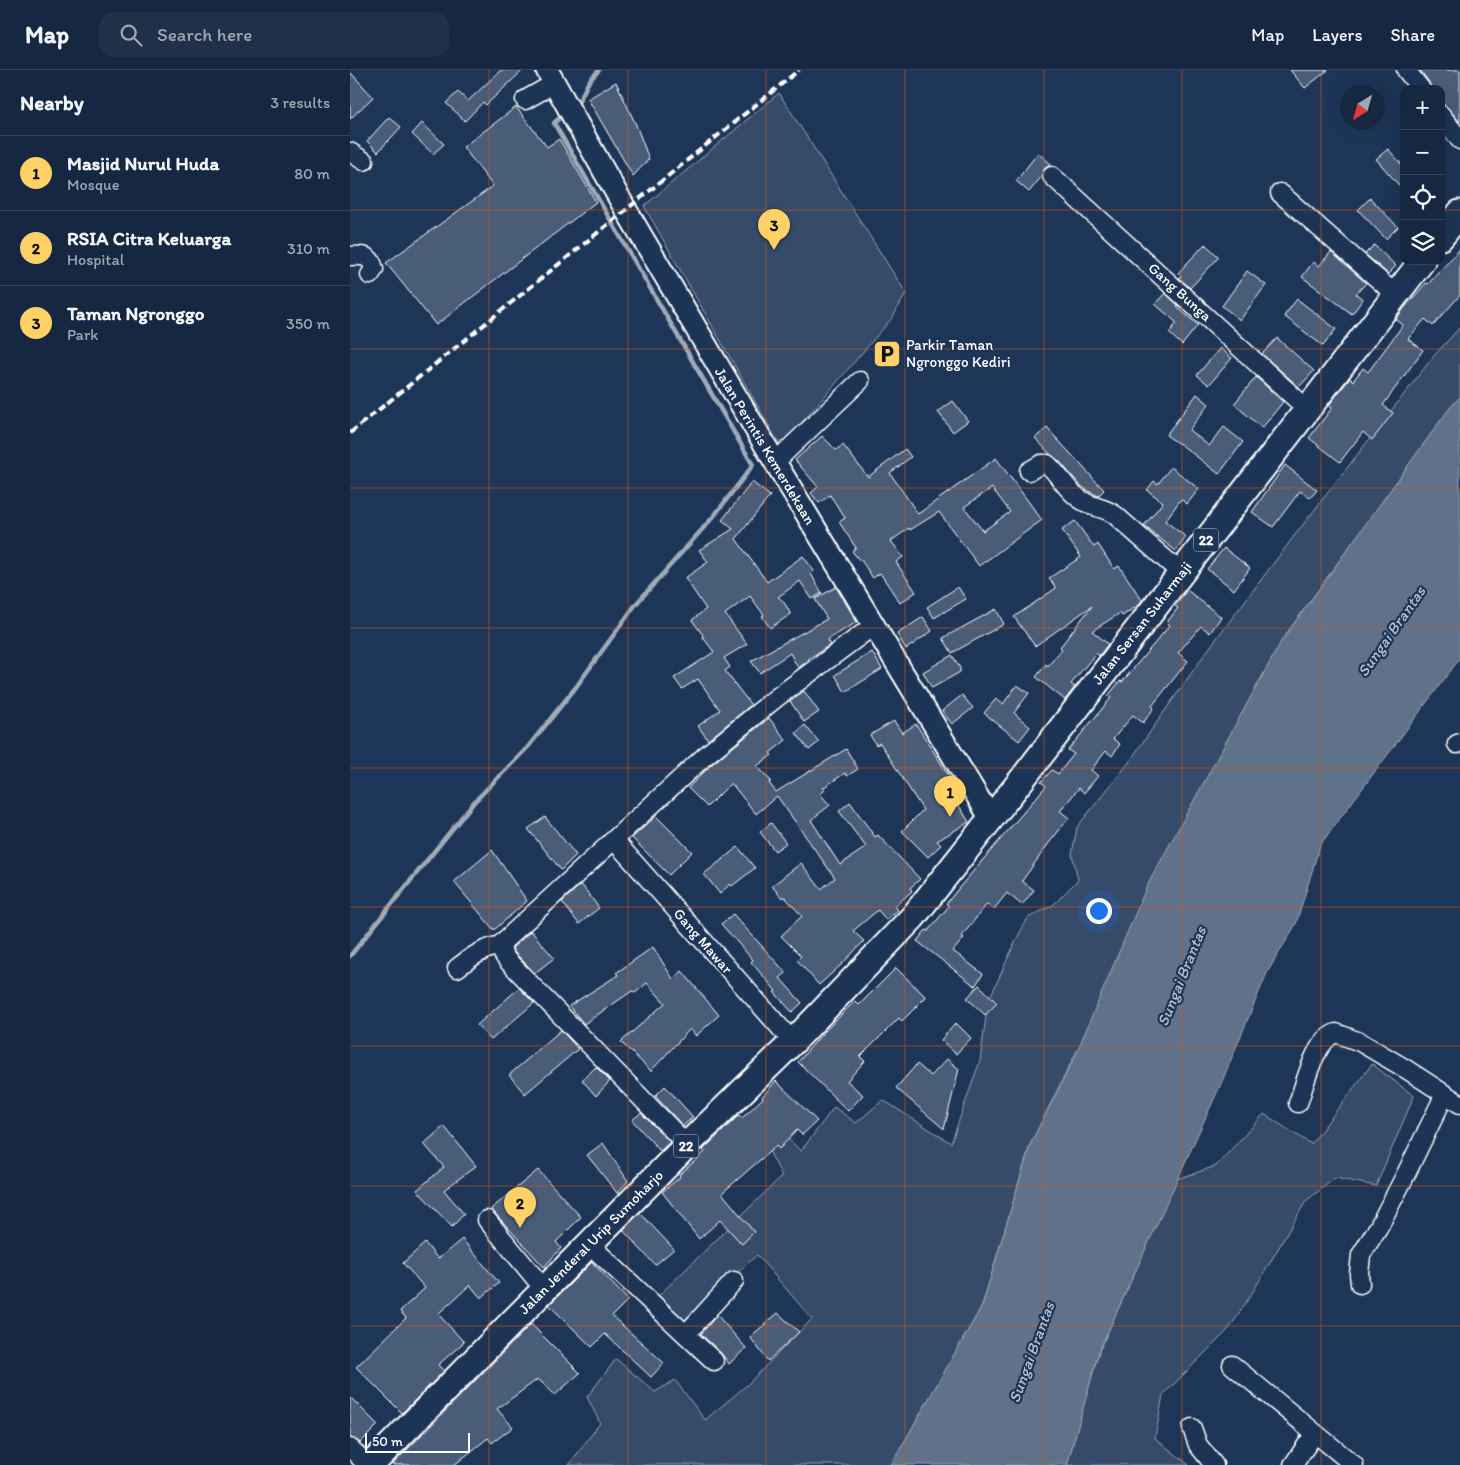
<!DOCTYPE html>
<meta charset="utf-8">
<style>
body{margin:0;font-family:Itim,sans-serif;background:#1f3048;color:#f1f3f6}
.controls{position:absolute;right:15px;top:15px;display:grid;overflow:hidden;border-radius:10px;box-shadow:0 5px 20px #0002}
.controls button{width:45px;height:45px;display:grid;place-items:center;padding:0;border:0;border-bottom:1px solid #35445a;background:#162841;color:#f1f3f6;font:25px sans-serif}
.compass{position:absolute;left:990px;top:15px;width:45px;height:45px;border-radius:50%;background:#162841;box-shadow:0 5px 20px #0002;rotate:217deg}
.scale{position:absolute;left:15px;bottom:12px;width:105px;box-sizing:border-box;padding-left:5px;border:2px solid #fff;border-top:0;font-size:14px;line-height:18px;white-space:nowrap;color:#fff;-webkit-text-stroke:4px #1d3557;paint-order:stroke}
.you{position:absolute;left:748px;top:840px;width:18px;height:18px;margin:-12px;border:4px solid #fff;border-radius:50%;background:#1a73e8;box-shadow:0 0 0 8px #1a73e833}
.badge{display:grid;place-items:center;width:32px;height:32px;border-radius:50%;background:#ffd166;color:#111;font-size:16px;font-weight:700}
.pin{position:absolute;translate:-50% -41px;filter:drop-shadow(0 1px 2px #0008)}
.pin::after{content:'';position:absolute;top:26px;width:18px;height:15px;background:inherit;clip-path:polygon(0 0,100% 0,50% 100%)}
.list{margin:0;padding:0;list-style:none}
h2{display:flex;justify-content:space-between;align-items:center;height:65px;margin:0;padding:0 20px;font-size:21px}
h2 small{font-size:16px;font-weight:400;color:#9ea6b1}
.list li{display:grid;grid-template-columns:32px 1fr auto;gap:15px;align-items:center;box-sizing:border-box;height:75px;padding:0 20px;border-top:1px solid #35445a}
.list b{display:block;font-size:19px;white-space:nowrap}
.list p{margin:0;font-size:16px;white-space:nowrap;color:#9ea6b1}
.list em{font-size:16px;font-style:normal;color:#9ea6b1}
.icon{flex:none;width:28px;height:28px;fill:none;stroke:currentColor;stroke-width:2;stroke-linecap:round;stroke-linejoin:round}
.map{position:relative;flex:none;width:1110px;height:1395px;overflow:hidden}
header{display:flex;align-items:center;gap:30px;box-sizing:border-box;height:70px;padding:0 25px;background:#162841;border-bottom:1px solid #35445a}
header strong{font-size:24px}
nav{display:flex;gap:28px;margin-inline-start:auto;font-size:18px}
.search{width:350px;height:45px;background:#1f3048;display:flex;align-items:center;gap:12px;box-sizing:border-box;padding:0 18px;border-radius:15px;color:#9ea6b1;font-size:19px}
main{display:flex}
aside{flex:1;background:#162841}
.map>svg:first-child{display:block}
.green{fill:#364b69;stroke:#9aa5b4}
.water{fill:#617289;stroke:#a0aab8}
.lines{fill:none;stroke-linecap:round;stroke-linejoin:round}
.stream{stroke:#a0aab8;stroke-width:4.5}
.building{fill:#4a5d79;stroke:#fff;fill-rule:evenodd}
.minor-casing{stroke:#fff;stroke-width:21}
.major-casing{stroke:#fff;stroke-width:25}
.highway-casing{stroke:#fff;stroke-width:29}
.minor{stroke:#1d3557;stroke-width:18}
.major{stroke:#1d3557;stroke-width:21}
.highway{stroke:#1d3557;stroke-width:25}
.rail{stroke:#fff;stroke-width:4;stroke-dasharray:8 4;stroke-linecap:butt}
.grid{fill:none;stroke:#e8590c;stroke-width:1;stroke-opacity:0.55}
.labels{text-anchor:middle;stroke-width:4.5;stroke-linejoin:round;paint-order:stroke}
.shield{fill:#1d3557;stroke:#bbc2cd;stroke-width:1}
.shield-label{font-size:14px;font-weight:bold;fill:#fff}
.street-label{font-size:15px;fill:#fff;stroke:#1d3557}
.poi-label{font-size:15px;fill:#fff;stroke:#1d3557;text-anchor:start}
.water-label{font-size:16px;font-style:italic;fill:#b8c0ca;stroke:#1d3557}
</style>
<header>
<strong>Map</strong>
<div class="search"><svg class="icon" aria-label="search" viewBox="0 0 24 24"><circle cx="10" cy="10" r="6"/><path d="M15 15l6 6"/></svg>Search here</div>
<nav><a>Map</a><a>Layers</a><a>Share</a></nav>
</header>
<main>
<aside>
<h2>Nearby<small>3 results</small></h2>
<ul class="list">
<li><span class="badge">1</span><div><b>Masjid Nurul Huda</b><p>Mosque</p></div><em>80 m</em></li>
<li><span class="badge">2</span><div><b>RSIA Citra Keluarga</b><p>Hospital</p></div><em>310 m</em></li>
<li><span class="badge">3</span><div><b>Taman Ngronggo</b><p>Park</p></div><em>350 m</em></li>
</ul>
</aside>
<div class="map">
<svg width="1110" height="1395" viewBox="0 0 1110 1395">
<rect width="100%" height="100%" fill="#1d3557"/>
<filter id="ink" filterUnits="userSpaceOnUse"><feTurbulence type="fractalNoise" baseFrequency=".02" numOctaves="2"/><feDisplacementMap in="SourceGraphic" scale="10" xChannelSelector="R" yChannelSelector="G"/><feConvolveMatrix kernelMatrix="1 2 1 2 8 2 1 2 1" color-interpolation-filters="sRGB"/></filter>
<g filter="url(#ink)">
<path class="green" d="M429,23L556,223L543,247L431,377L294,136Z
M1110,257V327L1099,339L932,570L680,1075L632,1236L541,1395H219L250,1353L237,1327L266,1289L305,1322L325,1310L355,1350L397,1315L462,1249L407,1185L322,1261L301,1233L432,1106L416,1075L429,1060L451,1081L484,1037L506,1053L533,1030L601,1073L630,991L638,932L667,868L678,848L703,835L728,810L722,784L727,757L777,695L854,585L945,465L1083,287Z
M1022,994L1064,1026L1026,1116L985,1108L956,1131L904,1220L879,1259L813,1325L805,1368L839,1395H717L749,1281L827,1109L866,1096L914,1044L961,1074Z"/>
<path class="water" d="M1110,327V588L970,775L946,854L917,903L870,1016L749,1281L717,1395H541L632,1236L680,1075L725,986L797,816L932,570L1099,339Z"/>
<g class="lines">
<path class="stream" d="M224,35L229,31L239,11L249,0
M0,886L124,732L178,677L226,617L286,534L364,446L403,395L204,53L215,43"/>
</g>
<path class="building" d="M151,0H173L136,35L133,32L115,51L96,33L108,22L118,31Z
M940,0H978L955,18Z
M1070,0H1110V52L1099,39L1091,32V19H1081L1079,12Z
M0,2L23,27L0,49Z
M266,12L286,55L299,89L283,106L238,29Z
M166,37L197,77L209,69L246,132L86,255L36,193L143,116L113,77Z
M39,47L51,57L28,82L17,71Z
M72,53L94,74L83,84L62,64Z
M1038,79L1054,97V121L1026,89Z
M688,83L701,94L694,99L692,106L679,122L666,111Z
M1020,128L1048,157L1036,169L1008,140Z
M855,174L869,187L840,218L829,208L831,206L828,203Z
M1024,175L1046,196L1038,204L1015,184Z
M1110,179V225L1083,256L1075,249L1058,269L1073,280L1033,335L1043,343L1022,370L1013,362L990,392L959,368L982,338L979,335L1000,308L1003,311L1013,298L1018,302L1053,255L1046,249L1056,236L1076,213L1078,214Z
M981,182L1016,213L1006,224L1013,229L1002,244L952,207L963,192L969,196Z
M897,201L916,215L890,250L872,236Z
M815,223L828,235L827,237L848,255L832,275L819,263L827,253L805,234Z
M947,229L986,259L973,276L934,246Z
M927,268L964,301L949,317L912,284Z
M870,278L882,288L859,315L847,305Z
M906,307L933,332L912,358L884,334Z
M847,324L859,334L839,360L859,376L874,357L893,372L869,404L829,373V374L816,365Z
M603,331L618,351L603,362L588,342Z
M697,358L754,420L748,426L732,417L709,391L700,384L685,368Z
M472,366L486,380L493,375L518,407L555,379L561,387L540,403L568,444L646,388L692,450L629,496L589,442L560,460L559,458L541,471L553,487L546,492L566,522L550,533L530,503L523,508L511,490L510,491L502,481L506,478L489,452L495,448L480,425L469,433L461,423L468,417L445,390ZM642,418L660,442L633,461L614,437Z
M935,395L967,420L960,428L950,421L923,457L902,442Z
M821,397L849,419L837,434L831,429L815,451L836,467L826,481L794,456L813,432L797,420L804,411L808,414Z
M402,412L420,426L386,469L417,512L453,486L464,501L461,504L472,523L462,529L450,511L428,527L433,531L441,544L420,558L412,546L414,545L400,526L375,544L397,574L374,588L380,597L375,601L401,635L358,670L348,656L370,640L348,609L332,619L324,608L364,582L352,566L353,565L342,550L356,539L335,508L358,492L349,480L383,459L372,450Z
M725,451L744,477L748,474L764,499L769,496L792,530L789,535L772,546L770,543L742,561L758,574L749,586L746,583L721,614L725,617L715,630L686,607L696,594L698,596L712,579L710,577L742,536L685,576L664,547L706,518L699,508L731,487L712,460Z
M874,478L900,498L884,520L857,499Z
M486,517L507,552L477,570L480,575L458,589L459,590L448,598L440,583L410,603L401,591L477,549L465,529Z
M608,517L616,529L584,548L577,537Z
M837,520L871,547L860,563L851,556L828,583L838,591L802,636L804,638L793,653L783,645L763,669L770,674L762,686L756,681L741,700L748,706L734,723L729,718L710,741L719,748L699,773L672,811L684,820L672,835L657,823L644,839L637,834L612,866L614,868L603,881L633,904L625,916L567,871L576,860L578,861L599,836L596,834L608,819L696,716L691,712L702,700L708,704L724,684L718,680L761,628L758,626L770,611L772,612L820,555L817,552L828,538L825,536Z
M646,539L654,554L602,583L593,568Z
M573,547L582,561L556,579L547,564Z
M522,582L532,599L495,622L485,605Z
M602,585L610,598V602L582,618L573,602Z
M667,615L679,623L664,643L680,657L669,671L634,643L646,629L653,634Z
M454,621L469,642L454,652L440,631Z
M612,625L623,638L602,654L592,641Z
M419,648L436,670L420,683L422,685L407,696L421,711L419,713L426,722L496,679L508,699L497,706L495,703L473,718L475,720L470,724L480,735L461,750L490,795L516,777L489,741L500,732L525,767L528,765L570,809L560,818L562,821L545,836L548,840L536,850L528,840L503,861L514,871L492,894L469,915L447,890L451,886L431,866L452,846L434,826L432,828L422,816L451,793L471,819L485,808L427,726L406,744L381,713L357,737L338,718L362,694Z
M544,651L552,663L566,654L606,717L600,721L619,752L587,771L591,775L578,787L552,761L573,740L530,673L526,675L520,665Z
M455,655L469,672L459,680L446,663Z
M306,746L342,782L319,805L282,768Z
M195,747L226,785L211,800L178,759Z
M421,753L436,773L425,781L410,762Z
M388,777L405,798L382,816L380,814L370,824L354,804Z
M142,780L177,831L144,860L104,812Z
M231,814L249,838L229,854L212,832Z
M383,844L436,903L430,908L452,933L442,942L424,922L426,921L401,892L403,890L371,854Z
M181,861L204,888L185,903L164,882L162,878Z
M303,877L323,909L332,901L369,945L346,966L340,959L301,1001L271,972L315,933L297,913L285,923L282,921L234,954L219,936L268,905L266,903Z
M546,898L576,927L552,951L549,948L510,987L515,991L497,1011L513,1025L498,1041L448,992L471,965L505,931L509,935Z
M629,915L647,933L635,945L617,928Z
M169,918L184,933L141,970L127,955Z
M606,953L621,968L606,984L591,970Z
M211,960L228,979L175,1024L159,1005Z
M597,989L609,999L594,1059L546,1018L567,994L581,1006Z
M246,997L260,1011L246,1026L232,1010Z
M426,1011L467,1051L452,1065L447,1060L429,1079L426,1076L372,1123L404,1162L392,1174L370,1150L349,1169L312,1122L330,1107L329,1105L355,1082L353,1080L389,1045L392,1048L413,1028L412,1027Z
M315,1016L343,1047L333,1056L305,1026Z
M291,1043L320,1072L310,1081L282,1050Z
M94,1056L126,1096L94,1120L114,1144L102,1157L67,1120L94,1097L74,1074Z
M253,1073L278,1111L267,1123L237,1085Z
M188,1100L231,1147L206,1172L211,1178L194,1197L141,1139Z
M290,1143L324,1179L305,1195L273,1160Z
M112,1169L149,1213L131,1228L120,1215L88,1244L114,1272L88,1295L94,1301L52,1343L6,1297L56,1248L50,1241L75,1218L53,1193L75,1173L88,1189Z
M242,1192L278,1230L262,1246L314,1293L301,1307L255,1264L242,1277L199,1235Z
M428,1243L449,1262L418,1291L400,1267Z
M367,1245L396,1278L379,1294L371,1283L351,1264Z
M181,1254L230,1303L205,1325L188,1309L147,1339L163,1357L142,1373L138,1368L104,1395H42Z
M0,1327L28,1355L10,1373L0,1368Z"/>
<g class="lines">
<g class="minor-casing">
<path id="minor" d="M1056,0L1071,19
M175,30L205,13
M1091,45L1110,70
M0,82L14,91
M702,106L957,339
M930,123L1046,225
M0,186C12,185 21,185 24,199L20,205
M425,392L510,311
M679,401L691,394H697C709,404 717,421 730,429C742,438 754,437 765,445L831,503
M1107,674L1110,673
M264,770L443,972
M107,898C121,887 134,878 151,875
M948,1033C956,1012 964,971 986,963L1010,972L1056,999L1110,1034
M337,1075L157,890L153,884L151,875L154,871L355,686L426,628L523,556
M137,1150L194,1219
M239,1174L364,1291
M1010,1214L1009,1204L1011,1185L1029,1156L1054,1108L1095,1024
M336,1264L384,1211
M882,1295L1004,1395
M842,1358L848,1375L864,1395
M0,1378L18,1395
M943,1395L965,1363"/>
</g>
<g class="major-casing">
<path id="major" d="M197,0L276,140L425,392L641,749"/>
</g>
<g class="highway-casing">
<path id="highway" d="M1091,167L1110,143
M21,1395L337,1075L443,972L563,847L673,708L1072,191"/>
</g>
<use href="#minor" class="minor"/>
<use href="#major" class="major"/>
<use href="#highway" class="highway"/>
<path class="rail" d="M0,363L449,0"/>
</g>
</g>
<path class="grid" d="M139,0V1395M278,0V1395M416,0V1395M555,0V1395M694,0V1395M832,0V1395M971,0V1395M0,140H1054M1091,140H1110M0,279H1110M0,418H1110M0,558H1110M0,698H1110M0,837H1110M0,976H1110M0,1116H1110M0,1256H1110"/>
<defs>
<g id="parking-square" transform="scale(1.4375)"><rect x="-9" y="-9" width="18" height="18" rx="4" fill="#ffd166" stroke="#1d3557"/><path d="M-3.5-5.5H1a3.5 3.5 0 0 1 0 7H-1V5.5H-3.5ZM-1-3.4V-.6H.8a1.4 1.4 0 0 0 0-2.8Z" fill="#111"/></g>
</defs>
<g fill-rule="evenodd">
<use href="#parking-square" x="537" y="284"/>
</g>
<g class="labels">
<g class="shield">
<rect x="843.5" y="458.5" width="25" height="23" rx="4"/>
<rect x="323.5" y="1064.5" width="25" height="23" rx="4"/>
</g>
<g class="shield-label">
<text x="856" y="475">22</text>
<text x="336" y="1081">22</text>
</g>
<g class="street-label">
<text transform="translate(830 222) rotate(42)" y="5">Gang Bunga</text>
<text transform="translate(415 376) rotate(59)" y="5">Jalan Perintis Kemerdekaan</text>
<text transform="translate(792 553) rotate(-52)" y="5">Jalan Sersan Suharmaji</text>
<text transform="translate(353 871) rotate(49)" y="5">Gang Mawar</text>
<text transform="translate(241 1172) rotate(-45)" y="5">Jalan Jenderal Urip Sumoharjo</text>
</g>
<g class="poi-label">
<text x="556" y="280">Parkir Taman<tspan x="556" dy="17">Ngronggo Kediri</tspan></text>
</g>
<g class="water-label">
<text transform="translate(1041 561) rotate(-55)" y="6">Sungai Brantas</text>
<text transform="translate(831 906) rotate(-68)" y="6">Sungai Brantas</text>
<text transform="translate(681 1282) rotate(-70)" y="6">Sungai Brantas</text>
</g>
</g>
</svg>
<div class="controls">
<button>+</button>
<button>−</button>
<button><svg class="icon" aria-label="locate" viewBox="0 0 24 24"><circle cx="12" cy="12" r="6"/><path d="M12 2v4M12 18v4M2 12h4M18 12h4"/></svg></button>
<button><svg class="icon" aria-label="layers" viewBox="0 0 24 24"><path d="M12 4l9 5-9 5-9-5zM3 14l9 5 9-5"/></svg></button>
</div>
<svg class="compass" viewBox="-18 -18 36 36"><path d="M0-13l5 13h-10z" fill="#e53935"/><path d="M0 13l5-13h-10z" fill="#9ea6b1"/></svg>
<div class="scale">50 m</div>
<div class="you"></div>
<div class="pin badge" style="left:600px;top:747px">1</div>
<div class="pin badge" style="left:170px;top:1158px">2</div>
<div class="pin badge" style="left:424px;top:180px">3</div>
</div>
</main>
